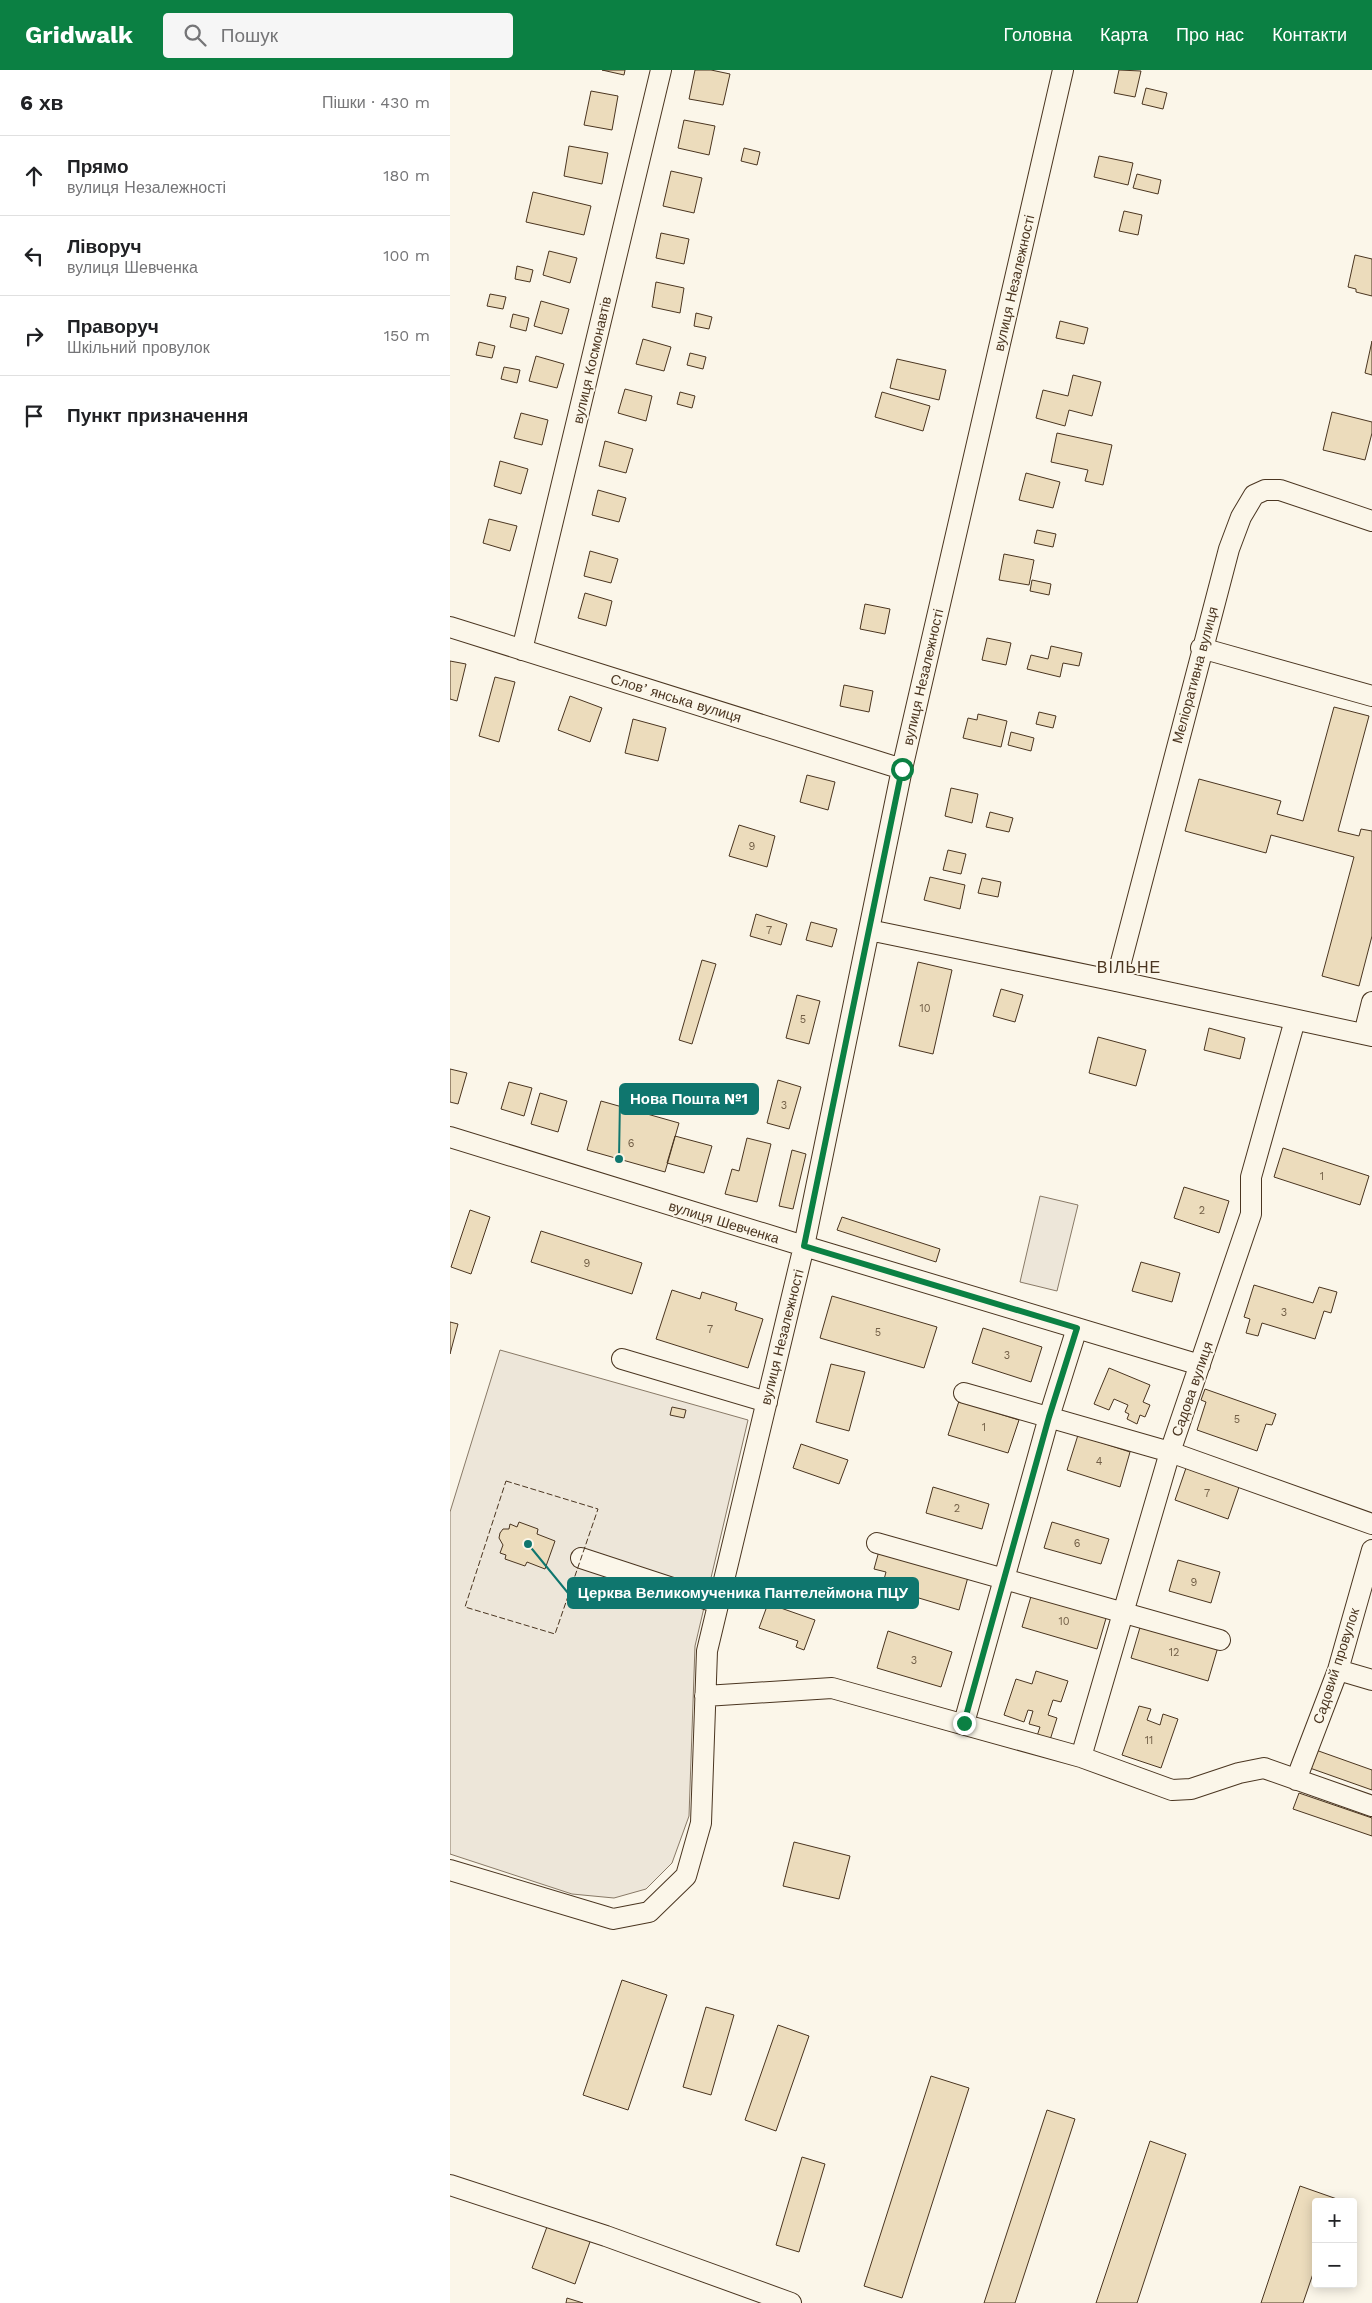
<!DOCTYPE html>
<html lang="uk">
<meta charset="utf-8">
<style>
body{margin:0;font-family:"Work Sans",sans-serif;background:#f6f6f6;color:#202124}
.controls{position:absolute;right:15px;bottom:15px;display:grid;overflow:hidden;border-radius:5px;box-shadow:0 2px 12px #0003}
.controls button{width:45px;height:45px;display:grid;place-items:center;padding:0;border:0;border-bottom:1px solid #e0e0e0;background:#fff;color:#202124;font:25px sans-serif}
.stop{position:absolute;width:15px;height:15px;margin:-11px;border:4px solid #0b8043;border-radius:50%;background:#fff}
.stop.end{background:#0b8043;border-color:#fff;box-shadow:0 1px 5px #0008}
.list{margin:0;padding:0;list-style:none}
h2{display:flex;justify-content:space-between;align-items:center;height:65px;margin:0;padding:0 20px;font-size:21px}
h2 small{font-size:16px;font-weight:400;color:#757577}
.list li{display:grid;grid-template-columns:32px 1fr auto;gap:15px;align-items:center;box-sizing:border-box;height:80px;padding:0 20px;border-top:1px solid #e0e0e0}
.list b{display:block;font-size:19px;white-space:nowrap}
.list p{margin:0;font-size:16px;white-space:nowrap;color:#757577}
.list em{font-size:16px;font-style:normal;color:#757577}
.icon{flex:none;width:28px;height:28px;fill:none;stroke:currentColor;stroke-width:2;stroke-linecap:round;stroke-linejoin:round}
.map{position:relative;flex:none;width:922px;height:2233px;overflow:hidden}
header{display:flex;align-items:center;gap:30px;box-sizing:border-box;height:70px;padding:0 25px;background:#0b8043;color:#fff}
header strong{font-size:24px}
nav{display:flex;gap:28px;margin-inline-start:auto;font-size:18px}
.search{width:350px;height:45px;background:#f6f6f6;display:flex;align-items:center;gap:12px;box-sizing:border-box;padding:0 18px;border-radius:5px;color:#757577;font-size:19px}
main{display:flex}
aside{flex:1;background:#fff}
.map>svg:first-child{display:block}
.green{fill:#ede6d9;stroke:#887966}
.building{fill:#ecdcbc;stroke:#4a3520}
.lines{fill:none;stroke-linecap:round;stroke-linejoin:round}
.minor-casing{stroke:#4a3520;stroke-width:22}
.minor{stroke:#fbf6e9;stroke-width:20}
.fence{stroke:#4a3520;stroke-width:1;stroke-dasharray:6 2.5;stroke-linecap:butt}
.route{stroke:#0b8043;stroke-width:6}
.labels{text-anchor:middle;stroke-width:4;stroke-linejoin:round;paint-order:stroke}
.number-label{font-size:11px;fill:#725f47}
.street-label{font-size:14px;fill:#4a3520;stroke:#fbf6e9}
.quarter-label{font-size:16px;letter-spacing:1px;fill:#4a3520;stroke:#fbf6e9}
.leader{fill:none;stroke:#0f766e;stroke-width:2}
.callout-dot{fill:#0f766e;stroke:#fbf6e9;stroke-width:2}
.callout{fill:#0f766e;stroke:#0f766e;stroke-width:2}
.callout-label{font-size:15px;text-anchor:middle;font-weight:bold;fill:#fff}
</style>
<header>
<strong>Gridwalk</strong>
<div class="search"><svg class="icon" aria-label="search" viewBox="0 0 24 24"><circle cx="10" cy="10" r="6"/><path d="M15 15l6 6"/></svg>Пошук</div>
<nav><a>Головна</a><a>Карта</a><a>Про нас</a><a>Контакти</a></nav>
</header>
<main>
<aside>
<h2>6 хв<small>Пішки · 430 m</small></h2>
<ul class="list">
<li><svg class="icon" aria-label="ahead" viewBox="0 0 24 24"><path d="M12 20V5M6 11l6-6 6 6"/></svg><div><b>Прямо</b><p>вулиця Незалежності</p></div><em>180 m</em></li>
<li><svg class="icon" aria-label="left" viewBox="0 0 24 24"><path d="M17 20v-9H6M10 6l-5 5 5 5"/></svg><div><b>Ліворуч</b><p>вулиця Шевченка</p></div><em>100 m</em></li>
<li><svg class="icon" aria-label="right" viewBox="0 0 24 24"><path d="M7 20v-9h11M14 6l5 5-5 5"/></svg><div><b>Праворуч</b><p>Шкільний провулок</p></div><em>150 m</em></li>
<li><svg class="icon" aria-label="arrive" viewBox="0 0 24 24"><path d="M6 21V4h12l-3 4 3 4H6"/></svg><div><b>Пункт призначення</b></div></li>
</ul>
</aside>
<div class="map">
<svg width="922" height="2233" viewBox="0 0 922 2233">
<rect width="100%" height="100%" fill="#fbf6e9"/>
<path class="green" d="M590,1126L628,1135L607,1221L570,1212Z
M50,1280L298,1350L245,1576L239,1746L222,1793L196,1819L164,1828L122,1824L0,1784V1442Z"/>
<path class="building" d="M152,0H175L174,5Z
M245,0H261L280,4L273,35L239,29Z
M669,0L691,1L685,27L664,23Z
M696,18L717,23L713,39L692,34Z
M141,21L168,26L162,60L134,55Z
M234,50L265,56L259,85L228,78Z
M119,76L158,83L152,114L114,106Z
M294,78L310,82L307,95L291,91Z
M649,86L683,93L678,115L644,107Z
M221,101L252,108L244,143L213,136Z
M687,104L711,110L708,124L683,118Z
M83,122L141,136L134,165L76,152Z
M674,141L692,145L688,165L669,161Z
M211,163L239,169L234,194L206,188Z
M99,181L127,188L120,213L93,205Z
M905,185L922,189V226L906,222V219L898,217Z
M67,196L83,200L80,212L65,209Z
M206,212L234,218L230,243L202,237Z
M40,224L56,227L53,239L37,236Z
M91,231L119,239L112,264L84,256Z
M246,243L262,247L259,259L244,256Z
M63,244L79,248L76,261L60,257Z
M610,251L638,258L634,274L606,268Z
M193,269L221,277L214,301L186,294Z
M922,271V305L915,303Z
M29,272L45,276L42,288L26,285Z
M240,283L256,287L253,299L237,295Z
M86,286L114,294L107,318L79,311Z
M447,289L496,300L489,330L440,318Z
M54,297L70,300L67,313L51,309Z
M623,305L651,312L642,346L619,340L615,356L586,348L593,320L618,326Z
M175,319L202,326L196,351L168,343Z
M230,322L245,326L242,338L227,334Z
M432,322L480,336L473,361L425,347Z
M882,342L922,352V363L915,390L873,380Z
M71,343L98,350L92,375L64,368Z
M607,363L662,375L653,415L635,411L638,400L601,392Z
M155,371L183,379L176,403L149,396Z
M50,391L78,399L71,424L44,416Z
M576,403L610,412L603,438L569,430Z
M148,420L176,428L169,452L142,445Z
M39,449L67,456L60,481L33,473Z
M587,460L606,464L603,477L584,473Z
M140,481L168,489L161,513L134,506Z
M554,484L584,490L579,515L549,510Z
M582,510L601,514L599,525L580,521Z
M135,523L162,531L156,556L128,548Z
M415,534L440,539L435,564L410,559Z
M537,568L561,573L556,595L532,590Z
M601,576L632,583L629,596L613,593L610,607L577,599L581,585L598,589Z
M0,591L16,594L7,631L0,629Z
M45,607L65,612L49,672L29,666Z
M394,615L423,621L419,642L390,636Z
M120,626L152,638L140,672L108,660Z
M884,637L919,646L888,761L909,766L911,759L922,761V866L909,916L872,906L904,787L821,765L816,783L735,761L749,709L831,731L827,744L853,751Z
M589,642L606,646L603,658L586,654Z
M528,644L557,651L551,677L513,668L518,648L527,650Z
M183,649L216,658L208,691L175,683Z
M561,662L584,668L581,681L558,675Z
M357,705L385,712L378,740L350,732Z
M501,718L528,724L522,753L495,746Z
M540,742L563,748L559,762L536,757Z
M289,755L325,766L317,797L279,786Z
M498,780L516,784L511,804L493,800Z
M480,807L515,815L510,839L474,830Z
M532,808L551,812L548,827L528,823Z
M306,844L337,854L331,875L300,866Z
M361,852L387,859L382,877L356,870Z
M252,890L266,894L242,974L229,970Z
M468,892L502,900L483,984L449,976Z
M551,919L573,925L565,952L543,946Z
M347,925L370,931L359,974L336,968Z
M759,958L795,968L790,989L754,980Z
M648,967L696,980L686,1016L639,1003Z
M0,999L17,1003L8,1034L0,1032Z
M328,1010L351,1017L339,1059L317,1053Z
M59,1012L82,1018L74,1046L51,1039Z
M90,1023L117,1031L108,1062L81,1054Z
M151,1031L229,1053L215,1102L137,1080Z
M225,1066L262,1076L254,1103L217,1093Z
M297,1068L321,1074L307,1132L275,1124L282,1099L289,1101Z
M833,1078L919,1106L910,1135L824,1107Z
M342,1080L356,1084L343,1139L329,1136Z
M734,1117L779,1131L769,1163L724,1148Z
M20,1140L40,1147L21,1204L1,1197Z
M392,1147L490,1179L486,1192L387,1160Z
M91,1161L192,1193L182,1224L81,1192Z
M691,1192L730,1203L722,1232L682,1221Z
M804,1215L863,1233L869,1217L887,1222L881,1243L874,1241L865,1269L812,1253L808,1266L796,1263L800,1249L794,1247Z
M222,1220L250,1229L252,1222L287,1233L285,1240L313,1249L298,1298L206,1269Z
M382,1226L487,1257L474,1298L370,1268Z
M0,1252L8,1254L0,1284Z
M533,1258L592,1277L581,1312L522,1293Z
M381,1294L415,1302L399,1361L366,1352Z
M659,1298L700,1315L693,1332L700,1335L695,1347L690,1345L687,1354L677,1349L679,1344L675,1342L678,1335L664,1329L659,1340L644,1334Z
M755,1319L826,1344L822,1355L816,1354L807,1381L747,1360L756,1332L751,1330Z
M509,1331L569,1350L558,1383L498,1365Z
M222,1337L236,1340L234,1348L220,1345Z
M628,1365L680,1382L670,1417L617,1400Z
M351,1374L398,1390L389,1414L343,1398Z
M736,1398L789,1417L778,1449L725,1430Z
M483,1417L539,1434L532,1459L476,1443Z
M69,1452L88,1459L87,1464L105,1471L95,1499L77,1492L75,1496L55,1489L56,1485L50,1483L53,1475L49,1468L50,1463L53,1459H59L60,1454L67,1457Z
M602,1452L659,1469L651,1494L594,1478Z
M429,1481L518,1507L509,1540L432,1517L436,1502L424,1499Z
M728,1490L770,1502L761,1533L719,1521Z
M582,1523L657,1545L647,1579L572,1557Z
M320,1528L327,1530L325,1536L365,1550L354,1580L346,1577L348,1571L309,1558Z
M691,1554L768,1577L758,1611L681,1588Z
M438,1561L502,1582L491,1617L427,1598Z
M586,1601L618,1611L611,1632L603,1630L598,1645L607,1648L600,1670L587,1666L590,1657L579,1654L583,1641L578,1640L574,1652L554,1645L566,1609L582,1614Z
M689,1636L701,1639L697,1650L710,1655L713,1644L728,1649L711,1698L672,1685Z
M863,1679L922,1700V1720L857,1697Z
M849,1723L922,1748V1766L843,1739Z
M344,1772L400,1786L389,1829L333,1816Z
M172,1910L217,1925L178,2040L133,2025Z
M256,1937L284,1945L261,2025L233,2017Z
M328,1955L359,1966L326,2061L295,2050Z
M481,2006L519,2018L452,2228L414,2216Z
M597,2040L625,2049L565,2233H534Z
M700,2071L736,2084L687,2233H646Z
M352,2087L375,2094L349,2182L326,2175Z
M850,2116L887,2129V2132H866V2195L853,2233H811Z
M98,2154L141,2169L125,2214L82,2198Z
M117,2228L133,2233H116Z"/>
<g class="lines">
<g class="minor-casing">
<path id="minor" d="M0,557L452,699
M751,578L922,626
M72,580L211,0
M419,860L666,911L922,966
M666,911L779,479L791,447L804,425L815,420H830L922,451
M914,964L922,932
M0,1067L354,1176L750,1295
M172,1289L317,1332
M514,1323L720,1382L922,1454
M427,1473L770,1570
M131,1488L268,1533
M888,1600L922,1610
M255,1626L382,1618L631,1687L722,1720L741,1719L789,1703L814,1698L922,1736
M514,1653L599,1347L627,1258
M631,1687L720,1382L801,1144V1107L845,950
M846,1710L888,1600L922,1480
M0,1800L163,1849L199,1842L236,1806L251,1753L257,1581L354,1176L452,699L613,0
M0,2115L156,2166L341,2233"/>
</g>
<use href="#minor" class="minor"/>
<path class="fence" d="M56,1411L148,1439L105,1564L15,1537Z"/>
</g>
<g class="lines">
<path class="route" d="M452,699L354,1176L627,1258L599,1347L514,1653"/>
</g>
<g class="labels">
<g class="number-label">
<text x="302" y="780">9</text>
<text x="319" y="864">7</text>
<text x="475" y="942">10</text>
<text x="353" y="953">5</text>
<text x="334" y="1039">3</text>
<text x="181" y="1077">6</text>
<text x="872" y="1110">1</text>
<text x="752" y="1144">2</text>
<text x="137" y="1197">9</text>
<text x="834" y="1246">3</text>
<text x="260" y="1263">7</text>
<text x="428" y="1266">5</text>
<text x="557" y="1289">3</text>
<text x="787" y="1353">5</text>
<text x="534" y="1361">1</text>
<text x="649" y="1395">4</text>
<text x="757" y="1427">7</text>
<text x="507" y="1442">2</text>
<text x="627" y="1477">6</text>
<text x="744" y="1516">9</text>
<text x="614" y="1555">10</text>
<text x="724" y="1586">12</text>
<text x="464" y="1594">3</text>
<text x="699" y="1674">11</text>
</g>
<g class="street-label">
<text transform="translate(564 213) rotate(-77)" y="5">вулиця Незалежності</text>
<text transform="translate(142 290) rotate(-77)" y="5">вулиця Космонавтів</text>
<text transform="translate(745 605) rotate(-75)" y="5">Меліоративна вулиця</text>
<text transform="translate(473 607) rotate(-77)" y="5">вулиця Незалежності</text>
<text transform="translate(226 628) rotate(17)" y="5">Словʼянська вулиця</text>
<text transform="translate(274 1152) rotate(17)" y="5">вулиця Шевченка</text>
<text transform="translate(332 1267) rotate(-76)" y="5">вулиця Незалежності</text>
<text transform="translate(742 1319) rotate(-71)" y="5">Садова вулиця</text>
<text transform="translate(886 1596) rotate(-72)" y="5">Садовий провулок</text>
</g>
<g class="quarter-label">
<text x="679" y="903">ВІЛЬНЕ</text>
</g>
</g>
<path class="leader" d="M169 1089L170 1029M78 1474L118 1523"/>
<g class="callout-dot">
<circle cx="169" cy="1089" r="5"/>
<circle cx="78" cy="1474" r="5"/>
</g>
<g class="callout">
<rect x="170" y="1014" width="138" height="30" rx="5"/>
<rect x="118" y="1508" width="350" height="30" rx="5"/>
</g>
<g class="callout-label">
<text x="239" y="1034">Нова Пошта №1</text>
<text x="293" y="1528">Церква Великомученика Пантелеймона ПЦУ</text>
</g>
</svg>
<div class="controls">
<button>+</button>
<button>−</button>
</div>
<div class="stop" style="left:452px;top:699px"></div>
<div class="stop end" style="left:514px;top:1653px"></div>
</div>
</main>
